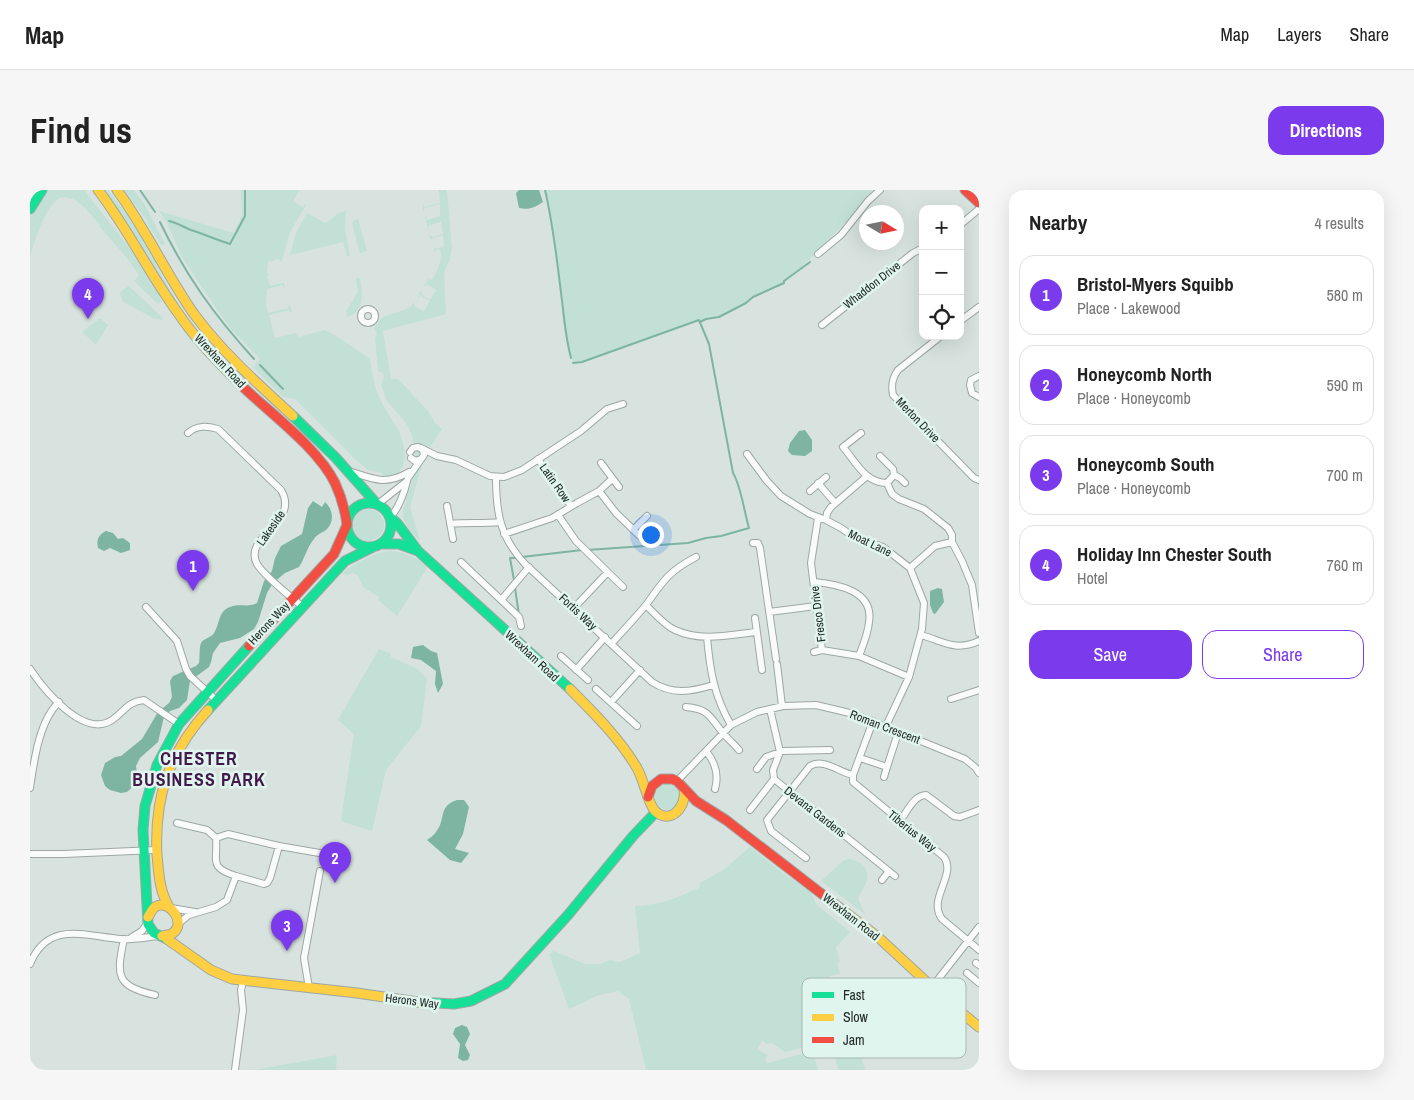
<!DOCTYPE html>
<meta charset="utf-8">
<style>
body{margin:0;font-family:"Archivo Narrow",sans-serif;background:#f6f6f6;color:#222}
.controls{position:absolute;right:15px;top:15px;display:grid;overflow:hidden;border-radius:10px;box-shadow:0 5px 20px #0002}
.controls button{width:45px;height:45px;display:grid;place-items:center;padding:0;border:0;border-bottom:1px solid #e0e0e0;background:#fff;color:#222;font:25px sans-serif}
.compass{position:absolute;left:829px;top:15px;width:45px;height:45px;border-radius:50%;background:#fff;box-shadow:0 5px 20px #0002;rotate:100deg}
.you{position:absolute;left:620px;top:344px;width:18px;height:18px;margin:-12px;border:4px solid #fff;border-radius:50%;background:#1a73e8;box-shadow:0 0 0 8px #1a73e833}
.badge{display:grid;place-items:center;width:32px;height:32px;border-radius:50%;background:#7c3aed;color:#fff;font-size:16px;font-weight:700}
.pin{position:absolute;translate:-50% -41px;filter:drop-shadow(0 1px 2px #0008)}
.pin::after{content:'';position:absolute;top:26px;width:18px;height:15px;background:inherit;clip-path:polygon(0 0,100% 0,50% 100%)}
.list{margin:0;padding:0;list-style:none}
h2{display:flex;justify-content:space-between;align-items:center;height:65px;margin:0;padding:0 20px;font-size:21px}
h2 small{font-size:16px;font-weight:400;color:#767676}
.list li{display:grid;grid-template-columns:32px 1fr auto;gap:15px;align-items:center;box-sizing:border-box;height:80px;margin:0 10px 10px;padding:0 10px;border:1px solid #e0e0e0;border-radius:15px}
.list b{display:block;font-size:19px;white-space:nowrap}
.list p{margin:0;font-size:16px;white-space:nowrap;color:#767676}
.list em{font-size:16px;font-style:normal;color:#767676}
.actions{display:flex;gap:10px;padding:15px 20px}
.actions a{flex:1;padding:11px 0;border:1px solid #7c3aed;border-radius:15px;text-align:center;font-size:18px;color:#7c3aed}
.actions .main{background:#7c3aed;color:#fff}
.icon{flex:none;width:28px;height:28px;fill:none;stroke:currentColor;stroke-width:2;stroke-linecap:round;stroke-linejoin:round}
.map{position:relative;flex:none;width:949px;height:880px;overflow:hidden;border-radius:15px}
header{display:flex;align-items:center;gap:30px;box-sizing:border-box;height:70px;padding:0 25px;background:#fff;border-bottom:1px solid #e0e0e0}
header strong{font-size:24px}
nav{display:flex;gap:28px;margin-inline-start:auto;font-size:18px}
.intro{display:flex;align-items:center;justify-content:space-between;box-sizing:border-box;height:120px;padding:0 30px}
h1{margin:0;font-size:35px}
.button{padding:12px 22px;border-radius:15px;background:#7c3aed;color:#fff;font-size:18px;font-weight:700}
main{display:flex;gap:30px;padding:0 30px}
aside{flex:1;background:#fff;border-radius:15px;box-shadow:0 5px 20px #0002}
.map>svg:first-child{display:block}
.green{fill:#c2e0d5}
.water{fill:#7eb4a2}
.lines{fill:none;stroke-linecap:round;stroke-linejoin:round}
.stream{stroke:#7eb4a2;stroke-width:2}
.street-casing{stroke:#9ea7a4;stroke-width:8}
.fast-casing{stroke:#9ea7a4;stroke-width:11}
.slow-casing{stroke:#9ea7a4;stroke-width:11}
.jam-casing{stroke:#9ea7a4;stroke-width:11}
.street{stroke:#f9fbfa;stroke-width:6}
.fast{stroke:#16e098;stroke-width:9}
.slow{stroke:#ffcf43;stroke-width:9}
.jam{stroke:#f24e42;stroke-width:9}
.labels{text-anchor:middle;stroke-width:5;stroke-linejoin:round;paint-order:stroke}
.street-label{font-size:12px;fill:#222a27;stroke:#e0f5ed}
.district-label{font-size:18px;font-weight:bold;letter-spacing:1px;fill:#43184b;stroke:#e0f5ed}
.key{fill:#e0f5ed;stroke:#a7b8b2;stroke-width:1}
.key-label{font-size:14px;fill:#222a27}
</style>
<header>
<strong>Map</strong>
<nav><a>Map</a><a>Layers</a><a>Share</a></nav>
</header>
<div class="intro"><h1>Find us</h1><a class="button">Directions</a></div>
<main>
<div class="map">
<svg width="949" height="880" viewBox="0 0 949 880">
<rect width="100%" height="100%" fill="#d8e3df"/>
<path class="green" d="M16,0H54L56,3L99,57L131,105L129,107L132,111L128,114L104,91L109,85L97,68L69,36L70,35C62,26 55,16 45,10C41,8 34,6 30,8C16,14 4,52 0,67V26Z
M74,0H78L103,32L123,66L129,81L148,113L147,115Z
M94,0H104L115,15L135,54L131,55L117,32L121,29L117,31Z
M211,0H270L263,11L273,17L275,14L276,15L260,42L252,71L250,72L249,69L238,72L237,83L240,85L237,86L240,96L253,93V90L255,97L254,98L253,95L237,99L236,115L238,123L259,118L258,115H260L262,122L260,123L259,120L239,125L245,148L266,143L268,147L295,140L308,147L340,169C342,183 344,197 351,211C356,222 365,232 370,244C378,265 378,287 352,288V283L338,280L326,270L265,209L253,207L223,177L230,169L200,138L175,102L152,67L136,31L129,21L204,43L212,25Z
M409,0H417L422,58L420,69L414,82L416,124L353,141L361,189H368L398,221L405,233L412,239L394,267L380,317L390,351C379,340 366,328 377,312L375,309C387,287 390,255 376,233C370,225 362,218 356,209C354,204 353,199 351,194L354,188L353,183L348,181L345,148L347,144L344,138C352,119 374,127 384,112V116L394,121L400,111L390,105L388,108L390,101H392L391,104L400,110L406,100L397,94L395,97L394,96L398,89L402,90C407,82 413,69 410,59L405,60V64L403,56L405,59L414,57L413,45L402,48L401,51L399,44L402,47L413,44L411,32L399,35L398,39L395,27L396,26L397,30L410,26V14L394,18V22L392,15L393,14L394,17L410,13Z
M515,0H846L788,61L754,93L723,107L716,113L689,127L676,129L670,132L669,130L552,172L543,173C533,152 534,127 531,104C528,69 523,34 515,0Z
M316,21L315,38L320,66H317L313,52L260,65L266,43L277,23L295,33C304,29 304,23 316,21Z
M328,29L337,61L330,63L322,34L324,30Z
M326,88H330C332,103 336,121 317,127L316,121L328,102Z
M99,96L132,127L133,130L125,129L93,112L90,104L92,100Z
M70,128L78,135L66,155L52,142Z
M322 335a16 16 0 1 1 32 0a16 16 0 1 1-32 0Z
M357,361C372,360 383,368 397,373L396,380L367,426L348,410L349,407L333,397L328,386L324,383L316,385L313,383C325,372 342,365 357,361Z
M349,459L360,463L361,467L387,479L397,488L391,536L356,580L342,641L313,632L311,629L324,544L308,530Z
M625 607a13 13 0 1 1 26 0a13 13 0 1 1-26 0Z
M720,657L758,687L780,701L787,715L820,742L806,757L810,772L807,773L810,784L799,786L802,797L810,796L812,807L783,855L755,862L740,852L738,854L732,851L727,859L738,865L735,870L737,873L783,861L788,880H616L599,809L588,801L569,805L539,819L519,764L524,761L555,774H570L580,770L590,772L610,763L605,716C631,715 646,708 669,698L670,693L693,680Z
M818,669C829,670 840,677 837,690C835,696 830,703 828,709L835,724L791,691L813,671Z
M830,861L835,880H808L805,867Z
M307,865L306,880H224Z"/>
<path class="water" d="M489,0H509L513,12C504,18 499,20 489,18L486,3Z
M775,240L782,250V261L775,266L762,265L758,261L760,253L769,241Z
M283,311L292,317L295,312C303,319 305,332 296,340C292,343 287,344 284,349C277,357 275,368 269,377L255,383L243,393L237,403L228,432L224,439L210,448L190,453L183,463L181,472L179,477L160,491L157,510L149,518L140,521L134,527L128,552L110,568L106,576L108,588L106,594L97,602L91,603L80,600L75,596L71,585L75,573L85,567L91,566L112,549L128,522L139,513L142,507L140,491L143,486L166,476L169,473C170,467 169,458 171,453C174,448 181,448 184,443C190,434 188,421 200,417C210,413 218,418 227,413L234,391L242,381L245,368L251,356L272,344L278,318Z
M76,341L83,343L88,349L93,348L100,353V360L91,363L80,358L74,361L68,358C66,350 69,344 76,341Z
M908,398L912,399L914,412L905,424L903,423L900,415V401Z
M393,455L401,461L407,463L413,494L408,503L405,494L406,481L391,470L381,468L383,457Z
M427,610H434L439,617L433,644L425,659L439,663L431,673L420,670L397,650C400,648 404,645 406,642C417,628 407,617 427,610Z
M432,835L437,837L440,844L435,855L440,865L438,870L433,871L428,868L430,854L423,844L425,838Z"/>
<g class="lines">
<path class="stream" d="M110,0L125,22
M515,0C523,34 527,69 531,103C534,125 535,146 541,168
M139,31C148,33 153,37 161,40C174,44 187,50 200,54L215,26V0
M130,32C156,86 184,125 224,169
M670,132L676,129L689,127L716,113L723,107L754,93V91L780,72
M543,173L552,172L669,130L679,154L703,283C711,296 714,321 719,338L691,346L676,348L658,353L557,360
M230,175L253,199
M492,367L552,360
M484,390L480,368H488
M485,398L489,425"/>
<g class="street-casing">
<path id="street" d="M930,35L949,19
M788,64L811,45L838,11L850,0
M331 126a7 7 0 1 1 14 0a7 7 0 1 1-14 0Z
M930,131L949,117
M792,135L883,63L893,58
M911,146L868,180C862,188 861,195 863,205L944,288L949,290
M949,186L941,190L940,195L942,203L949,207
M158,243C167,235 177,236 188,239L251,300C271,333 212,346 227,374C233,385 262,408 273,417
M831,243L813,257C826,272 835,293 857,293L862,304L869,309L894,319L918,338L922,345V352L932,371L942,395L949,443
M391,258L407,266L426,270L460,286L474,287L492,280L551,241L577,219L593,214
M717,264L737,291L751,306L780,324L796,330L811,338L824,347L853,357L880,378L894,413L892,439L879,487L856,536
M850,266L863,279L864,285L857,293
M381,268L385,271L391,269
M508,269L541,316
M571,273L589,297
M322,282C345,290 357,295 379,282
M864,285L870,288L875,293
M466,287C466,323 470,347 495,374L622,492C642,505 661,502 683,495
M378,288L394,265L393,260L388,257L383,258L380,262
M788,293L805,313
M569,301L586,323L615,351
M780,301L796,287
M348,314L377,291
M417,316L423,349
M528,325L546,351L593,397
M360,327C368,320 375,301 377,291
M788,328L781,373L792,460L829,466L879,487
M796,330L797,323L801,317L836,287
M420,334C437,332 453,334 470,332
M603,340L617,326
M474,344L522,328L547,313L569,301L582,289
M723,353H728L730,358L746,469
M431,372L489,427L491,436
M880,378L905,356L922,352
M784,392C808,394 844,401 839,432C838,444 833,455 829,466
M472,409L499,377
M616,415C624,423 634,435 645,440C671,452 699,445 726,442
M116,417L147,451L156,479L160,486L186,510
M544,418L577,383
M739,422L786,416
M725,428L732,480
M891,445C913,451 925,462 949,451
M677,447C680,481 684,506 701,535
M582,453C593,441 605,428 616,415C633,391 639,381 666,367
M784,462L792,460
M531,466L558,490
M747,474L752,516
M0,479C14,500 54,549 82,530C95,521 97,512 114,510L149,534
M546,480L575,447
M566,499L607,536
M921,509L949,500
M581,512L610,480
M656,517C679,519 679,526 693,543C698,549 704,554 709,560
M740,519L750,562L743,580L744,589L865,686
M843,531L823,585V592L914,667C927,685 897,709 912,729L949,760
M676,561C685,572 689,585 685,599
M830,568L857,577L866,549
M727,579L736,567L753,561L800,560
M854,587L857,577
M647,591L701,535L727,522L753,516L786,515L824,524L935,569L946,578L949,583
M0,598C4,571 9,531 29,512
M720,620L744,589
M870,631C877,622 884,605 896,605L924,626L930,627L949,620
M147,633L177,640L186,648
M186,648L198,644L249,656L240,688L237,693L234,694L206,686
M249,656L301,665
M0,664H34L126,660
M776,668L741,641L737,630L780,576C793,568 809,582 823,585
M852,690L859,681
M141,718L165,722
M148,734L159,725L186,717L197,710L206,686C178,677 188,671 186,648
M102,747L112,741L118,732
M94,749C86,786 86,796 125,805
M946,773L949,775
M0,774C18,730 55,746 90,749C101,750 118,747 129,746
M937,783L949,793
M902,797L949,737
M279,798L274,768L290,681
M205,880L213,820L211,800L213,791"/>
</g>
<g class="fast-casing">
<path id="fast" d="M0,2L1,0
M0,19L12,0
M263,226L306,268L346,313
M317 335a22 22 0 1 1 44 0a22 22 0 1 1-44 0Z
M361,328L367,333L388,361
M351,354H369L388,361L540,499
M178,520L315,371L343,357
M137,749L124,743L118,734L113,640L115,616L127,575L149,534L219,456
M388,812L424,814L441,811L475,794L538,725L603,646L626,622"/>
</g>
<g class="slow-casing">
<path id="slow" d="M68,0C98,39 119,83 148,123C166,150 189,173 212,196
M87,0C116,39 136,84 164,124C192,162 228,194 263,226
M540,499C564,523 590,549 607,578C614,590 618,614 625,621C641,636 657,616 654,599
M139,717C129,700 129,684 127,665C124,607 139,563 178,520
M810,718L848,747L915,809L949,837
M118,727C120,724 122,719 125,717C139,708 157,733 143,743C141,745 136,745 132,746
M137,749L181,780L202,789L327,803L388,812"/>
</g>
<g class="jam-casing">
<path id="jam" d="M935,0L949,13
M212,196C240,223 288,258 305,293C311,306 315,320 317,334
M219,456L304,364L317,335
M618,607L622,596L631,589H642L647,591L666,611L696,630L810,718"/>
</g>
<use href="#street" class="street"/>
<use href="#fast" class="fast"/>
<use href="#slow" class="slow"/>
<use href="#jam" class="jam"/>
</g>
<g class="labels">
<g class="street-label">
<text transform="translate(842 95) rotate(-38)" y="4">Whaddon Drive</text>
<text transform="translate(190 171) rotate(47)" y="4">Wrexham Road</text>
<text transform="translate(888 230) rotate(46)" y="4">Merton Drive</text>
<text transform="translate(525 293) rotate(55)" y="4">Latin Row</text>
<text transform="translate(241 338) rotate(-55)" y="4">Lakeside</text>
<text transform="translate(840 353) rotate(26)" y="4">Moat Lane</text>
<text transform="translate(548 422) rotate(43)" y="4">Fortis Way</text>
<text transform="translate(788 424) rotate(-97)" y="4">Fresco Drive</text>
<text transform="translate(239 433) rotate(-47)" y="4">Herons Way</text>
<text transform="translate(502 466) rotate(43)" y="4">Wrexham Road</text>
<text transform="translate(855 537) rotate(21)" y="4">Roman Crescent</text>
<text transform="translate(785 622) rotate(38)" y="4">Devana Gardens</text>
<text transform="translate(882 641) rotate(39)" y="4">Tiberius Way</text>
<text transform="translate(821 727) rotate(38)" y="4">Wrexham Road</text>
<text transform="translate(382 811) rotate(7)" y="4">Herons Way</text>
</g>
<g class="district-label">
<text x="169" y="575">CHESTER<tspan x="169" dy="21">BUSINESS PARK</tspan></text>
</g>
</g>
<rect x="772" y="788" width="164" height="80" rx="8" class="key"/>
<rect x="782" y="802" width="22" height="6" fill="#16e098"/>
<rect x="782" y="824" width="22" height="7" fill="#ffcf43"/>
<rect x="782" y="847" width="22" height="6" fill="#f24e42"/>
<g class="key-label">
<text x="813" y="810">Fast</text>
<text x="813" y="832">Slow</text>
<text x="813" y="855">Jam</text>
</g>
</svg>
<div class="controls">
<button>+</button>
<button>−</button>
<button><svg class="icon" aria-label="locate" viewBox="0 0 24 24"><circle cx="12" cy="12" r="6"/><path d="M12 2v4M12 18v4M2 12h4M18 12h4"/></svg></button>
</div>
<svg class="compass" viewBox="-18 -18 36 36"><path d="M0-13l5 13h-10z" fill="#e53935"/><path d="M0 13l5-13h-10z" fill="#767676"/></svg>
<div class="you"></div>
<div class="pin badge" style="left:163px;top:401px">1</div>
<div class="pin badge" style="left:305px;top:693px">2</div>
<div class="pin badge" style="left:257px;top:761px">3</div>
<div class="pin badge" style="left:58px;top:129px">4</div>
</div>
<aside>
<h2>Nearby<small>4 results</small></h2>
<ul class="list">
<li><span class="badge">1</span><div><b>Bristol-Myers Squibb</b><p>Place · Lakewood</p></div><em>580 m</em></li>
<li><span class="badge">2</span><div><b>Honeycomb North</b><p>Place · Honeycomb</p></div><em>590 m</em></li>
<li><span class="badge">3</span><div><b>Honeycomb South</b><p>Place · Honeycomb</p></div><em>700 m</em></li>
<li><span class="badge">4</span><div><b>Holiday Inn Chester South</b><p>Hotel</p></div><em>760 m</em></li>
</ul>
<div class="actions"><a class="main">Save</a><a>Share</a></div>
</aside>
</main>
